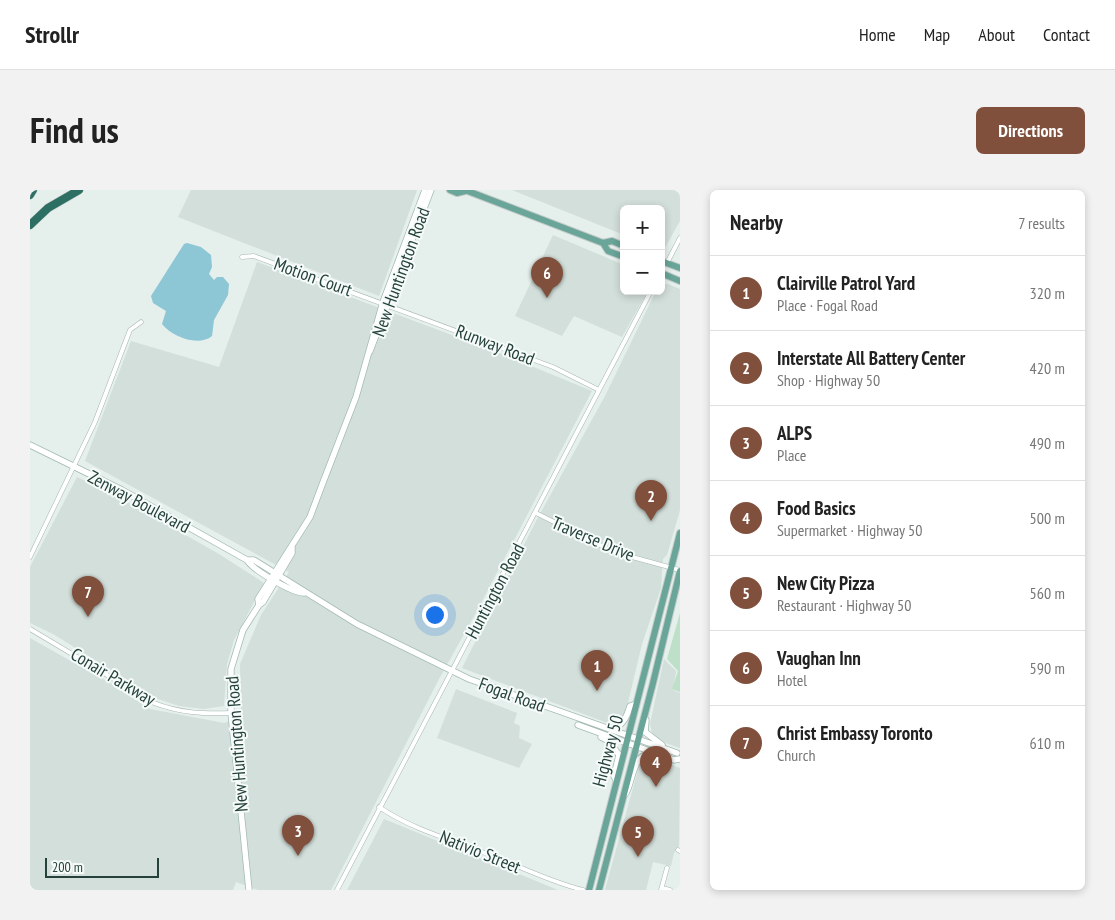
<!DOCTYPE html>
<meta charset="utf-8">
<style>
body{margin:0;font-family:"PT Sans Narrow",sans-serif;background:#f2f2f2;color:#222}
.controls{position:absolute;right:15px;top:15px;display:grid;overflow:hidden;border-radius:8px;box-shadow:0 2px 8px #0003}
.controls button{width:45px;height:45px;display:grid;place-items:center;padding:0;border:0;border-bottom:1px solid #e0e0e0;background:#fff;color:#222;font:25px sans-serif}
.scale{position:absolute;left:15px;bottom:12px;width:114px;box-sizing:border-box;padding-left:5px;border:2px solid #24423b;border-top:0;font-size:14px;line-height:18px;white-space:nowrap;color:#24423b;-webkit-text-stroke:4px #f6fbf9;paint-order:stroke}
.you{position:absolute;left:404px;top:424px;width:18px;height:18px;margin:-12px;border:4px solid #fff;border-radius:50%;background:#1a73e8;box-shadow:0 0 0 8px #1a73e833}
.badge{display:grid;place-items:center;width:32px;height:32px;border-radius:50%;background:#81503d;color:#fff;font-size:16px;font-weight:700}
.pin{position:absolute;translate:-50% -41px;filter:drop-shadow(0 1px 2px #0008)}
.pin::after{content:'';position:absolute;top:26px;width:18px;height:15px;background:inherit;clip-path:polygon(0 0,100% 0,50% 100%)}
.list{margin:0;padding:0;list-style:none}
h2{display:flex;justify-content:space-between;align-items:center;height:65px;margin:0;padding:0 20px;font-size:21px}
h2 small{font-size:16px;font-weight:400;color:#767676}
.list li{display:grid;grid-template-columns:32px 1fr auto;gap:15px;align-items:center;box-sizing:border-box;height:75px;padding:0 20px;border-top:1px solid #e0e0e0}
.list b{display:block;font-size:19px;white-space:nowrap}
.list p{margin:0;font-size:16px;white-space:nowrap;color:#767676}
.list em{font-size:16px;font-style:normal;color:#767676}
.map{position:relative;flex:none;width:650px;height:700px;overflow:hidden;border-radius:8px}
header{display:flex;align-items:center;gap:30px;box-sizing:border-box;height:70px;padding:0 25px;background:#fff;border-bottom:1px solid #e0e0e0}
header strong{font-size:24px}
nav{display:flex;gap:28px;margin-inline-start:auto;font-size:18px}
.intro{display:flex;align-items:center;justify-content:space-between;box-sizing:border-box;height:120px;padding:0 30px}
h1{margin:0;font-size:35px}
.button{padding:12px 22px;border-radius:8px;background:#81503d;color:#fff;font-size:18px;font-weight:700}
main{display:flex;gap:30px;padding:0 30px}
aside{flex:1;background:#fff;border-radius:8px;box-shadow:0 2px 8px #0003}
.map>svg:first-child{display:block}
.built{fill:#d3dfda}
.green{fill:#bee0c9}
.water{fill:#8dc6d4}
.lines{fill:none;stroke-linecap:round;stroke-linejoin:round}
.street-casing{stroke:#a7b8b3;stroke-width:5}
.secondary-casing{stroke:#a3bbb3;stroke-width:7}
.primary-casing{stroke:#c2cac8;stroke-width:8}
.highway-casing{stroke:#c2cac8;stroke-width:9}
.street{stroke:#fff;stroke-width:4}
.secondary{stroke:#fff;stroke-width:5.5}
.primary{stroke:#69a598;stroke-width:6}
.highway{stroke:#2e6f64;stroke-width:8}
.labels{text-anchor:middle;stroke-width:4;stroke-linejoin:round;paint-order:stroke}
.street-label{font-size:18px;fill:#24423b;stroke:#f6fbf9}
</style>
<header>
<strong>Strollr</strong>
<nav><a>Home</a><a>Map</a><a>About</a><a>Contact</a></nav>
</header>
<div class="intro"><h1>Find us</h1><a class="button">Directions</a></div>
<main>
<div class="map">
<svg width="650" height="700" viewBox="0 0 650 700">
<rect width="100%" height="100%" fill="#e5efeb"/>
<path class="built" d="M161,0H387L349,106L148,27Z
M482,0H650V31L633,61L631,19H594V45Z
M523,45L594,75V101H618L592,147L544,126L532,146L485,126Z
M227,72L467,162L562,201L447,421L409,489L301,700H228L206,692L203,700H0V448L80,493L120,519L194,533L211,528L210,474L231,425L259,382L55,271L101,151L189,177Z
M631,94H638L650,99V320L637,365L633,369L631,398L612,454L596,521L591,529L580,534L432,478L506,331L575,206L626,101H631Z
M47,287L87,306L189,364L234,393L204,450L197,474L194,516L174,519L149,516L128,509L23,444L0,433V377Z
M634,469L646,481L643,500L650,503V558L630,551L622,543L620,534Z
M426,499L487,523L484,533L490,536L489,548L502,554L489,578L407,548Z
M622,568L650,578L649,656L644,663L641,676L623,672L616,700H575L609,576L614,570Z
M354,629L528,700H317Z"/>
<path class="green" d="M650,423V502L642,499L648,481L637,469Z"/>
<path class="water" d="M157,53L171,57L181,65L182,77L179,84L184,90L187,87H193L199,94L198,105L184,130L182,146C169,157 142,147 132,134L136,121L123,113L121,106L154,54Z"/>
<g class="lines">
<g class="street-casing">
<path id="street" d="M212,67L224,66L523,177L569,200
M637,73L650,48
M506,323L584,362L650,380
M0,367L65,232L100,140L111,132
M0,439L124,513C150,523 173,524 201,523
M349,617C383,640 425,651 463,666C493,678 521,692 553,700
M648,660L650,661
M632,698L640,700
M307,700L621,101
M631,700L637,678"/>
</g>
<g class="secondary-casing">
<path id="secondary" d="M340,161L401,0
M0,255L92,300L217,370H224L327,434L439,489L647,563
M217,370C224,381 261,402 274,403
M229,415L228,409L280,327L292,295L326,207L353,112L395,0
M616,530L615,542L632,555
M548,535L644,570L650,569
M581,538C593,537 597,526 600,516L606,514
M571,547L579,551L589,565L584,586L586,590
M596,603C603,591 603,561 622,565
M219,700L201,523V479L213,440L229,415L233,412L262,363V357"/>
</g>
<g class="primary-casing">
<path id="primary" d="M420,0L427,3L435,1
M435,0L573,53L582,51L594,56
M573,53L578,61L594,67
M631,71L650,78
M631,83L650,91
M559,700L650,343
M569,700L623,493L650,381"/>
</g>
<g class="highway-casing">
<path id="highway" d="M0,5L3,0
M0,35L18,18L49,0"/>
</g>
<use href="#street" class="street"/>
<use href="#secondary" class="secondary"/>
<use href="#primary" class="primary"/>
<use href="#highway" class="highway"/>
</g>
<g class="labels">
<g class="street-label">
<text transform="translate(371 82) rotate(-70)" y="6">New Huntington Road</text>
<text transform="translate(283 87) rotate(20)" y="6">Motion Court</text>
<text transform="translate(465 155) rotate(21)" y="6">Runway Road</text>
<text transform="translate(109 312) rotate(28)" y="6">Zenway Boulevard</text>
<text transform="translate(563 349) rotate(23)" y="6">Traverse Drive</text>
<text transform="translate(465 401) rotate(-62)" y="6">Huntington Road</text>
<text transform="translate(83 487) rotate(31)" y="6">Conair Parkway</text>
<text transform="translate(482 505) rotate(20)" y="6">Fogal Road</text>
<text transform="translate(207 554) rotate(-94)" y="6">New Huntington Road</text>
<text transform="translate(578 561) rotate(-75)" y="6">Highway 50</text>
<text transform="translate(450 662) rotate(22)" y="6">Nativio Street</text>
</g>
</g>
</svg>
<div class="controls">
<button>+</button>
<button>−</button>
</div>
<div class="scale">200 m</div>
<div class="you"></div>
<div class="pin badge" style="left:567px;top:501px">1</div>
<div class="pin badge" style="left:621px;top:331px">2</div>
<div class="pin badge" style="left:268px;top:666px">3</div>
<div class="pin badge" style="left:626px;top:597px">4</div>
<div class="pin badge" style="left:608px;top:667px">5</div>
<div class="pin badge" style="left:517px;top:108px">6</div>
<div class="pin badge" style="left:58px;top:427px">7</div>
</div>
<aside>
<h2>Nearby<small>7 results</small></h2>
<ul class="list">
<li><span class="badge">1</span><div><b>Clairville Patrol Yard</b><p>Place · Fogal Road</p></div><em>320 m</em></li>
<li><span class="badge">2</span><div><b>Interstate All Battery Center</b><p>Shop · Highway 50</p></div><em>420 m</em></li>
<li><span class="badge">3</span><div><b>ALPS</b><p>Place</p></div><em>490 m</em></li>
<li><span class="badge">4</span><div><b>Food Basics</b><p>Supermarket · Highway 50</p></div><em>500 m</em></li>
<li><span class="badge">5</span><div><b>New City Pizza</b><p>Restaurant · Highway 50</p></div><em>560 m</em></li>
<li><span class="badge">6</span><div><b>Vaughan Inn</b><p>Hotel</p></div><em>590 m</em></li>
<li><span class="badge">7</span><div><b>Christ Embassy Toronto</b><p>Church</p></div><em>610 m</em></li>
</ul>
</aside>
</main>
